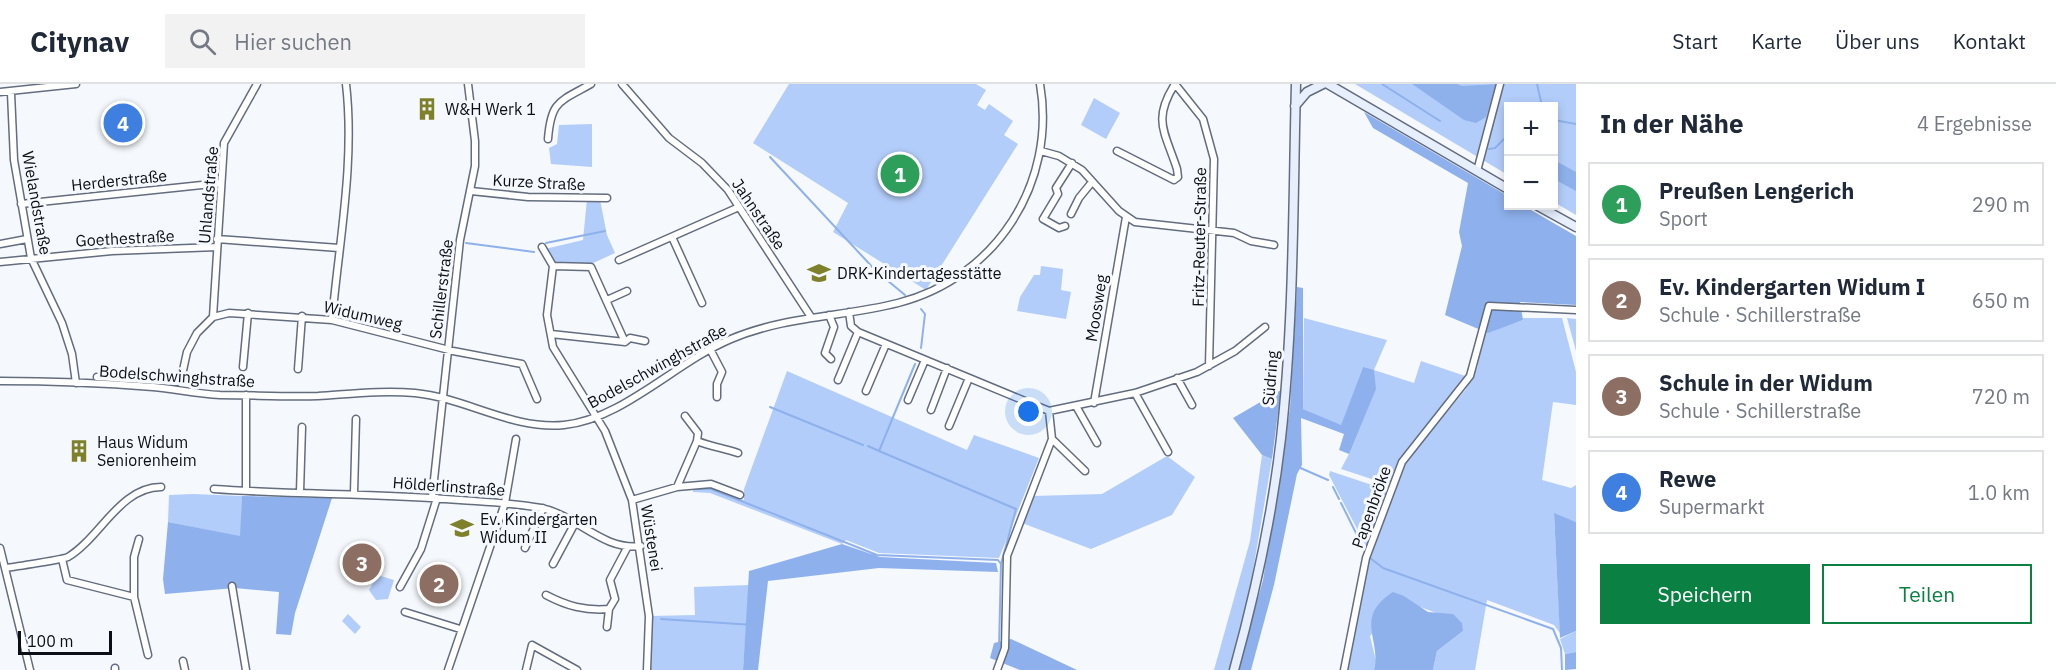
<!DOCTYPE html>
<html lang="de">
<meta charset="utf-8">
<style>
body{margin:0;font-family:"IBM Plex Sans",sans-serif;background:#f2f2f3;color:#1f2937}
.controls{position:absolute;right:18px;top:18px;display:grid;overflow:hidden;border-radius:0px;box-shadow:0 3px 9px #0003}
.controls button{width:54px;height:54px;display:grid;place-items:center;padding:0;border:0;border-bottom:2px solid #e0e1e3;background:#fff;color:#1f2937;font:30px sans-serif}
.scale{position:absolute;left:18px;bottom:15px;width:94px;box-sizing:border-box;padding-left:6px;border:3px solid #0c1016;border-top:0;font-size:16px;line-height:21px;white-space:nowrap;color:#0c1016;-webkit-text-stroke:4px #f5f8fc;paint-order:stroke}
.you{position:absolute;left:1029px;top:328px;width:21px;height:21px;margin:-15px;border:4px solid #fff;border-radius:50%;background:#1a73e8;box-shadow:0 0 0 9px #1a73e833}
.badge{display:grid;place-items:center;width:39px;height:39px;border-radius:50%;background:#0b8043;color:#fff;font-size:20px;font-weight:700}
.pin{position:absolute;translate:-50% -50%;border:3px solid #fff;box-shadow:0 2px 6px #0006}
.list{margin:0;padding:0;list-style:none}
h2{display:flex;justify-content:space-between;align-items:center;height:78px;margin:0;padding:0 24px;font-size:26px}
h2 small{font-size:20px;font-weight:400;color:#747a83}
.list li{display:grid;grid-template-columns:39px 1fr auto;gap:18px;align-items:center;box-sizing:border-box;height:84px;margin:0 12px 12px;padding:0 12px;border:2px solid #e0e1e3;border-radius:0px}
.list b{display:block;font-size:22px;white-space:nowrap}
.list p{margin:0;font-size:20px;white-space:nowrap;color:#747a83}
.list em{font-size:20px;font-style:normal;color:#747a83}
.actions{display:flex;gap:12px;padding:18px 24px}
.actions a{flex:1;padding:14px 0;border:2px solid #0b8043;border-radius:0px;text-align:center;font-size:21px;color:#0b8043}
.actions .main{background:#0b8043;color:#fff}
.icon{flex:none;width:33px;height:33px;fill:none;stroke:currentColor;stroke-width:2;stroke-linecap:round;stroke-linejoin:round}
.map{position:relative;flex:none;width:1576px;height:586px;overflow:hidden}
header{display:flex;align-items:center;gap:36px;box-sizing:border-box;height:84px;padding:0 30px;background:#fff;border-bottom:2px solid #e0e1e3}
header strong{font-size:28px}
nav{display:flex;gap:33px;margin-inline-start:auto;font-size:21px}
.search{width:420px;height:54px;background:#f2f2f3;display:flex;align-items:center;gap:15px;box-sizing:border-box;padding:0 21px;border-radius:0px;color:#747a83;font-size:22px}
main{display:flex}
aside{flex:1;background:#fff}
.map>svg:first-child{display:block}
.green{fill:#b3cdfa}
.forest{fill:#8eb1ed}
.water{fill:#8eb1ec}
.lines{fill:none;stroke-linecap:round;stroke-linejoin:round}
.stream{stroke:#8eb1ec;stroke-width:2}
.street-casing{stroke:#636d7e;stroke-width:9}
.secondary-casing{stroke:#636d7e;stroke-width:11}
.street{stroke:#fff;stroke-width:6}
.secondary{stroke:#e7effd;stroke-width:8}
.labels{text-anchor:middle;stroke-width:6;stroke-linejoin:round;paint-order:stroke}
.poi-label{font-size:16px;fill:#0c1016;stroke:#f5f8fc;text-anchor:start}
.street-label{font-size:16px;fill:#0c1016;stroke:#f5f8fc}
</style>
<header>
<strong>Citynav</strong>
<div class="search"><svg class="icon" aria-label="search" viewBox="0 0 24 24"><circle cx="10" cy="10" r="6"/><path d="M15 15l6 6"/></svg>Hier suchen</div>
<nav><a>Start</a><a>Karte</a><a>Über uns</a><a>Kontakt</a></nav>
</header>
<main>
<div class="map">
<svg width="1576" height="586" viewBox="0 0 1576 586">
<rect width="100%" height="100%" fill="#f5f8fc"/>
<path class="green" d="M789,0H976L986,6L977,21L985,26L989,20L1013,37L1004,51L1018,60L926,206L833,148L848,119L753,59Z
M1355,0H1576V131L1554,118V22H1508V91Z
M1094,14L1120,29L1106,55L1081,41Z
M592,40V83L551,80L549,64L557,60L559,41Z
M587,115L600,116L607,151L615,169L589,181L555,180L545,165L583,156Z
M1041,182L1063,185L1061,206L1071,208L1066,235L1017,227L1020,213L1034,191H1040Z
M1304,234L1387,256L1374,286L1414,299L1421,277L1468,293L1399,376L1390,401L1341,385L1349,370L1363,283L1341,342L1303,325Z
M1522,234H1562L1576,288V321L1553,318L1542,396L1571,404L1576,401V438L1554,430L1560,549L1554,541L1487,516L1475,586H1433L1437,567L1463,547L1439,530L1415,521L1404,512L1370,552L1376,577L1374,586H1348L1369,477L1405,379L1466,305L1477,284L1485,247L1488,248L1523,236Z
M1567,234L1576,235V267Z
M787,287L967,366L974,351L1039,374L999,474L879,469L846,456L842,460L710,409L693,408V404L710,403L744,416V405Z
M1262,371L1272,375L1245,533L1229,586H1214L1250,457Z
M1167,372L1195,393L1172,431L1091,465L1022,439L1033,412L1102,410Z
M1330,387L1387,406L1366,462L1329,391Z
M193,410L242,412L241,453L168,438L169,411Z
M374,490L394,496L388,515L376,516L369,506L373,499Z
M749,501L743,586H650L652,532L695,531L694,503Z
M348,530L361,543L355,550L342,537Z
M1576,547V568L1565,570L1560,555Z"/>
<path class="forest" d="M1364,28L1508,112V122H1524L1576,152V221L1520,218L1523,236L1488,249L1445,231L1462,162L1459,148L1468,99L1373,44Z
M1297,203L1303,204V325L1341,341L1363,283L1374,286L1376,305L1349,370L1339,366L1344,350L1301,334L1302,381L1297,390L1274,501L1251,586H1238L1263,496L1290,324Z
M1281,306L1272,375L1262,371L1233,334Z
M242,412L332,414L295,529L291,551L276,550L279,508L235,504L165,510L163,495L168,438L240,452Z
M1554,429L1576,438V547L1560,554Z
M842,460L880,473L996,479L998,488L879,484L768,497L758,586H743L749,487Z
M1011,555L1077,586H1020L990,574L994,559Z
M1576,568V585L1565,586V570Z"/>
<path class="water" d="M1412,0H1457L1462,2L1497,0L1486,33L1476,39L1464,36Z
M1554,76L1576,88V107L1554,95Z
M1393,508L1404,512L1428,528L1453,530L1462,539L1463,547L1437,567L1433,586H1374C1382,556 1353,534 1393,508Z"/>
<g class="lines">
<path class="stream" d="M1382,0L1440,37
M1537,0L1542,22
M1554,36L1576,40
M1489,65L1495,64L1505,54
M770,73L876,187L905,211
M466,159L534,168
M546,159L605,147
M921,225L925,230L921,264
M915,280L879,367L1016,425L1001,480
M770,323L863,361
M1255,355L1269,370
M868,362L879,367
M1289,379L1328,396
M1333,403L1339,415
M695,405H711L877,471L998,476L1001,480L999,564L1050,586
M1341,419L1364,465
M1370,474L1383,484L1553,545L1561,564L1562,586
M812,481C821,473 837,470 848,474
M661,535L754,541
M751,586L757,515L762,493L798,483L875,471"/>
<g class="street-casing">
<path id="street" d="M622,0L669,54L702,79L728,106L811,233
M0,8L76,0
M11,9L14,76L31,174L62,239L72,270L76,299
M548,55C551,17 559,18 591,0
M1041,67L1059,72L1082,86L1119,127L1135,138L1234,149L1251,157L1274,161
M1117,67L1174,96L1178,93L1177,85C1165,48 1152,36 1175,0L1203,35L1214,75L1209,282
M1477,87L1500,0
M471,107L528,113L607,114
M21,120L221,99
M1071,130L1079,114L1092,98
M1065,142L1059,144L1043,135L1058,110L1056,104L1072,79
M672,153L702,219
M217,155L339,164
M0,160L27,155
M542,163L553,182L547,231L553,263L605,347L632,416L649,532L647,586
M619,176L739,123
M0,178L112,167L217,163
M607,216L627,207
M849,228L851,242L858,248L1049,327L1135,309L1197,288L1235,267L1265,243
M829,231L834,243L825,269L831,275
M213,233L224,59L257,0
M332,236C339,158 355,78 346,0
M551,250L625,258L591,183L553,182
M625,258L630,254L645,257
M710,265L722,288L717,300V313
M243,283L248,229
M298,285L302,232
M97,293L176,298L182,291L187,268L197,249L213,233L229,229L332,236L453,267L522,280L537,315
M1177,294L1192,321
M838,296L858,248
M0,297C51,297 102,299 153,303C175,305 197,310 220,311C252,311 285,313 318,312C350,310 383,306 415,309C466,314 512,346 564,341C623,335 676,278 731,255C785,232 843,233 898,219C996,194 1057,99 1040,0
M866,307L886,260
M1135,309L1168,368
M908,316L925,276
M1094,319L1126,133
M1076,322L1097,359
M931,326L947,284
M949,342L969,294
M1052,355L1085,387
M697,357C712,363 724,364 738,369
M677,403L711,400L740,411
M214,405C296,411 378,409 460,416C487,418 514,419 541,424C577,431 602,467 641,462
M246,407V311
M300,408L302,343
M354,409L356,335
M432,414L460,156L475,82V57L468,0
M632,416L677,403L697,357L698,349L685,332
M0,464L30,586
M525,464L543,424
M62,475L67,496L134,513L148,571
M553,480L575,439
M5,484C14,483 65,475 68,473C100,454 120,403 161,403
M232,502L246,586
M400,503L421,465L437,414
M546,511C567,522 585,527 609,525L615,515L610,496L627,464
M134,513V473L139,455
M405,528L460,545
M607,543L609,525
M183,577L185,586
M115,584V586
M448,586L505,419L516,355
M526,586L532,561L577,586
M997,586L1005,564L1007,472L1052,355L1049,327
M1344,586L1366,474L1402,378L1470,292L1489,222L1576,226"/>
</g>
<g class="secondary-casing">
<path id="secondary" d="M1328,0L1508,105
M1295,22L1307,8L1323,0
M1538,122L1576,143
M1234,586C1255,510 1272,433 1281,354C1294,237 1293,118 1296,0"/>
</g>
<use href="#street" class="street"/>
<use href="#secondary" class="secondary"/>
</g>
<defs>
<g id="building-bare" transform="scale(1.8)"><path d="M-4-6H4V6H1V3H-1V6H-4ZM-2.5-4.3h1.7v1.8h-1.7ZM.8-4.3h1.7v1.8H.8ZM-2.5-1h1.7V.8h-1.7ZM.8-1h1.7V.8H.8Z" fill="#7e802a" stroke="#f5f8fc" stroke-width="2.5" paint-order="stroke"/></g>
<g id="school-bare" transform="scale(1.8)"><path d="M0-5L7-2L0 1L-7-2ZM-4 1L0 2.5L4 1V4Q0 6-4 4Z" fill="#7e802a" stroke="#f5f8fc" stroke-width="2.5" paint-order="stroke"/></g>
</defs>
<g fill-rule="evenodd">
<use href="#building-bare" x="427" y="25"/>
<use href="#school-bare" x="819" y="189"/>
<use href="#building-bare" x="79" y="367"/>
<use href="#school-bare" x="462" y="444"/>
</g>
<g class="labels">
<g class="poi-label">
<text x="445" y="31">W&amp;H Werk 1</text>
<text x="837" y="195">DRK-Kindertagesstätte</text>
<text x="97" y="364">Haus Widum<tspan x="97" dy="18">Seniorenheim</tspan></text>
<text x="480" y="441">Ev. Kindergarten<tspan x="480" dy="18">Widum II</tspan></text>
</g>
<g class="street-label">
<text transform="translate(119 96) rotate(-6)" y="6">Herderstraße</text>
<text transform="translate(539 98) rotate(3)" y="6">Kurze Straße</text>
<text transform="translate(208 111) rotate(-85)" y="6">Uhlandstraße</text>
<text transform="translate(37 119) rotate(80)" y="6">Wielandstraße</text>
<text transform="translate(759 130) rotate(56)" y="6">Jahnstraße</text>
<text transform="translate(1199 153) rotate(-89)" y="6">Fritz-Reuter-Straße</text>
<text transform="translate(125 154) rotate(-3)" y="6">Goethestraße</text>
<text transform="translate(441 205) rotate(-83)" y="6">Schillerstraße</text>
<text transform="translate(1096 224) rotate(-81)" y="6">Moosweg</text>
<text transform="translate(363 231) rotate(13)" y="6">Widumweg</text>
<text transform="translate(657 282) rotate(-29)" y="6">Bodelschwinghstraße</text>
<text transform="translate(177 292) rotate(4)" y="6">Bodelschwinghstraße</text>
<text transform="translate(1270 294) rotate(-85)" y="6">Südring</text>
<text transform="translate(449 402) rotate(4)" y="6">Hölderlinstraße</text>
<text transform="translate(1371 423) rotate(-70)" y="6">Papenbröke</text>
<text transform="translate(652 454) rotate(81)" y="6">Wüstenei</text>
</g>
</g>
</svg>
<div class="controls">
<button>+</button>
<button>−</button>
</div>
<div class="scale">100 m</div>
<div class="you"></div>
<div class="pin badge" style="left:900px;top:90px;background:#2e9e5b">1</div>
<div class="pin badge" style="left:439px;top:500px;background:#8d6e63">2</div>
<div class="pin badge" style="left:362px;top:479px;background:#8d6e63">3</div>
<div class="pin badge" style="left:123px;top:39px;background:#3f7fe0">4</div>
</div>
<aside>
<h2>In der Nähe<small>4 Ergebnisse</small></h2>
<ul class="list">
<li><span class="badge" style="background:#2e9e5b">1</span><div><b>Preußen Lengerich</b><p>Sport</p></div><em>290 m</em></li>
<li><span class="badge" style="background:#8d6e63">2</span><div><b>Ev. Kindergarten Widum I</b><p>Schule · Schillerstraße</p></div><em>650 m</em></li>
<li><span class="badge" style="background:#8d6e63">3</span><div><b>Schule in der Widum</b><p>Schule · Schillerstraße</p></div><em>720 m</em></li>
<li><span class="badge" style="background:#3f7fe0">4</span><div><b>Rewe</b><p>Supermarkt</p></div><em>1.0 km</em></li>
</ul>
<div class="actions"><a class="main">Speichern</a><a>Teilen</a></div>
</aside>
</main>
